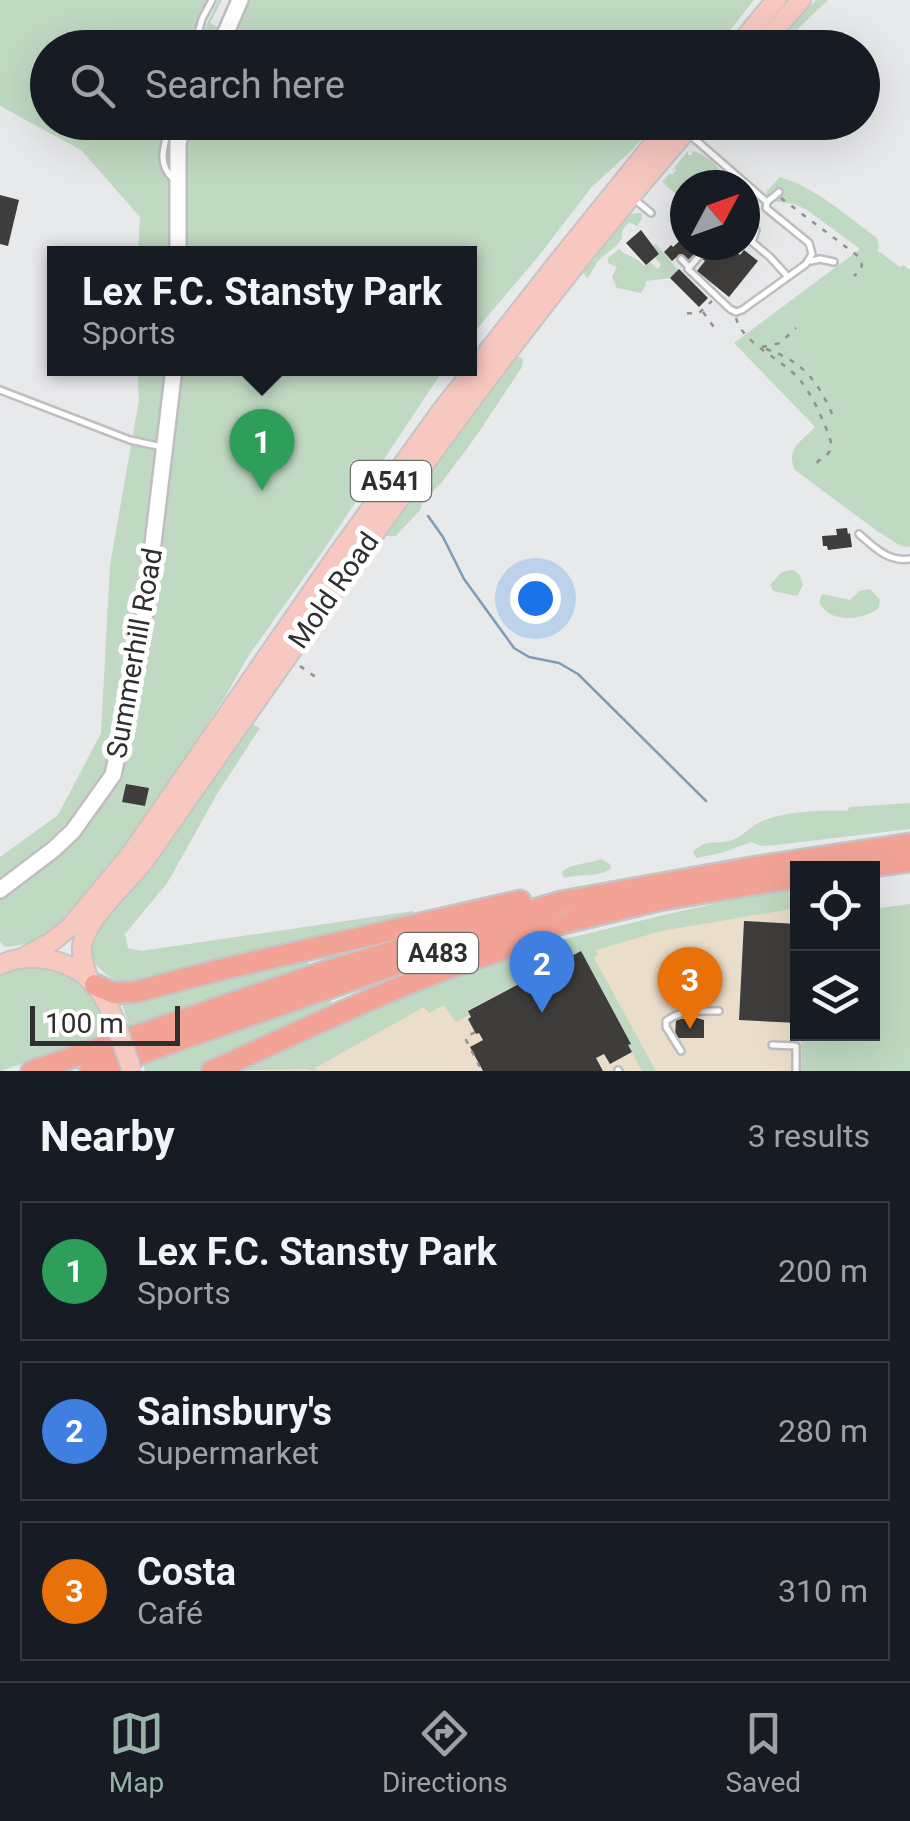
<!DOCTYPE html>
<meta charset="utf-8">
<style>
body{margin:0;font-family:Roboto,sans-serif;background:#242831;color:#f1f3f6}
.controls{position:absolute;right:30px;bottom:30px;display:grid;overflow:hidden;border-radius:0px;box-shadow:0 10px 40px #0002}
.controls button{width:90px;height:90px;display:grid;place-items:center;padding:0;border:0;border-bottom:2px solid #363941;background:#171b24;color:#f1f3f6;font:50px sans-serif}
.compass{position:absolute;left:670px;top:170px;width:90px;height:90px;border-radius:50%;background:#171b24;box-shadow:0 10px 40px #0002;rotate:49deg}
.scale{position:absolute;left:30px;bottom:25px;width:150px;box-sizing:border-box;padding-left:10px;border:5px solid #2f2f30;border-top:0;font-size:28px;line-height:35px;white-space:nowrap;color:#2f2f30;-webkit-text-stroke:8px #fff;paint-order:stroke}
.you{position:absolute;left:535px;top:598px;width:35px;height:35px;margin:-25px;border:8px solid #fff;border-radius:50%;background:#1a73e8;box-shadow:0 0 0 15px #1a73e833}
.badge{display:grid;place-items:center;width:65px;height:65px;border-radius:50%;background:#97b2a9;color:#fff;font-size:32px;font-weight:700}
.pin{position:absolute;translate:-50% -82px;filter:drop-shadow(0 2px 5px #0008)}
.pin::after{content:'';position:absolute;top:52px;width:35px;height:30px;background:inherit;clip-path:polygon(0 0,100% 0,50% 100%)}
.popup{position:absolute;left:47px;top:246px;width:430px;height:130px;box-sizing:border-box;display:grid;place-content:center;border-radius:0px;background:#171b24;filter:drop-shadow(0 2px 8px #0005);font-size:32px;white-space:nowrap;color:#9ea1a6}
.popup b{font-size:38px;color:#f1f3f6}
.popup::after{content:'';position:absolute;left:50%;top:100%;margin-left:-20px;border:20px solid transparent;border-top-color:#171b24}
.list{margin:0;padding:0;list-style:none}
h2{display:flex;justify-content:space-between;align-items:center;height:130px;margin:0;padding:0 40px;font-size:42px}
h2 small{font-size:32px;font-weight:400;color:#9ea1a6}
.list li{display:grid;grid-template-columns:65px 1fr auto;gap:30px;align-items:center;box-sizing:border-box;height:140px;margin:0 20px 20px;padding:0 20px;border:2px solid #363941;border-radius:0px}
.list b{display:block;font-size:38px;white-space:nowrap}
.list p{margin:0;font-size:32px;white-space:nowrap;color:#9ea1a6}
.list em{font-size:32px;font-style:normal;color:#9ea1a6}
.icon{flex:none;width:55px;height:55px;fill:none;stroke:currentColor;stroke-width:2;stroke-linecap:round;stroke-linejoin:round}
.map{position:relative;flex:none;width:910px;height:1071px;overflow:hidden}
.search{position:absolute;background:#171b24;box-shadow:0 10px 40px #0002;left:30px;right:30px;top:30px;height:110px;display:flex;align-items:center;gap:25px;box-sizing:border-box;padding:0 35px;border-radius:55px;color:#9ea1a6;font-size:38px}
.sheet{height:610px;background:#171b24}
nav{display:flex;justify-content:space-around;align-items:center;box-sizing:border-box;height:140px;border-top:2px solid #363941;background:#171b24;font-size:28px;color:#9ea1a6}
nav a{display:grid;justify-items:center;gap:5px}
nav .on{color:#97b2a9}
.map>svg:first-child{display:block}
.commercial{fill:#eaddca}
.green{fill:#c0d9c2}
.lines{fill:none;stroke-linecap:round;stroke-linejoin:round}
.stream{stroke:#819ab6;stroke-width:2.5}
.building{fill:#3f3d3b}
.lane-casing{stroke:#bebec1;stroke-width:10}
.secondary-casing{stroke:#bebec1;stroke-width:20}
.primary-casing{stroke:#c5c5c5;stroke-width:22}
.highway-casing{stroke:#c5c5c5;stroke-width:25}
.path{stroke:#909092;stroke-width:2.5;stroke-dasharray:5 8;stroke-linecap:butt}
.lane{stroke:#fff;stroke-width:5}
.secondary{stroke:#fff;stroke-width:15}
.primary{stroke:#f7c8c0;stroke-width:18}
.highway{stroke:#f2a396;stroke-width:20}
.primary-bridge-casing{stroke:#c5c5c5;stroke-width:22;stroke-linecap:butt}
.primary-bridge{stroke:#f7c8c0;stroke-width:18}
.labels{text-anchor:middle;stroke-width:10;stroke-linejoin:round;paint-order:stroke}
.shield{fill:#fff;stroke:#6d6d6e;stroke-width:2.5}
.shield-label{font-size:25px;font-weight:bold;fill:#2f2f30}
.street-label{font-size:28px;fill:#2f2f30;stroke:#fff}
</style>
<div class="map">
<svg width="910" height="1071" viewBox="0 0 910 1071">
<rect width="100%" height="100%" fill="#e8e9eb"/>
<path class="commercial" d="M797,897L798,1034H811L810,1071H259L481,970Z"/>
<path class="green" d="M0,0H208L190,47L48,48V122L657,123L633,149L591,188L537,258L470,337V254L138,253L140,217L81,150L0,106Z
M218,0H222L210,23L221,29L215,47L196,48Z
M247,0H754L717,47L229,48Z
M816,0H828L779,47L777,43L780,37Z
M688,151V155H692L693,151C708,156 724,167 723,185H697L691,180L677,195L662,182L670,173L672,175L676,170L674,168Z
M780,177C818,189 845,215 877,238L879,248L877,250L900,267L903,265L910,270V547L901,546L877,531L795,470C785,449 802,441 815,427L734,343L860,249L807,210L794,204L772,201L767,197V191Z
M642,213V219L637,226L629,222L622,231V238L617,245L598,261L588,278L585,276L583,271L585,265L595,260L598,247L626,214Z
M656,244L678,270L670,278L646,281L645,287L641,293L617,288L612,277L617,267L608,263V258L619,249C627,258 634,254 644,266L650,262L658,269L661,264L655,258L659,254L653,246Z
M517,356L523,359L522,367L477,435L442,482L423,501L420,510L396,536H387L385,532C415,489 448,448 479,406C491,389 501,369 517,356Z
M137,369H444L327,545L247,658L225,697L147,815L70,915L34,943L5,947L0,942V898L99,804L115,742C110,754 106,768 100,779C75,821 38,850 0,881V857L58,815L101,733L110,565L139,400Z
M793,570L799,574L803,585L797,596L773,591L770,585C780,575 777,572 793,570Z
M870,589L880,600L879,608C861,621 830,624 819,602L822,594L850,600L859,591Z
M249,722L260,728L217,794L168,882L125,934L128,948L141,951L413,911L412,917L125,985C108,977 85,963 90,940C91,934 96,930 99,924L205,787H207Z
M910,803V829L776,845L761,846L752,842L721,853L696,858L693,852C707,838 713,845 729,841C741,838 751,826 762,821C786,811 821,810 847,811L850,807Z
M601,859L610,864L611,869C595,878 581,873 565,878L563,876L562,872C571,863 589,864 601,859Z
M797,889V908L661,931L596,950L598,955L594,958L656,1071H642L628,1045L630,1043L581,951L468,1010L470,1015L456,1022L444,1005L429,1013L424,1007L315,1068L316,1071L305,1069L226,1071L475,961L668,914L740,898Z
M910,904V1071H801L802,1034H872L873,909Z
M306,958L311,970L130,1030L122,1004Z
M33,966C67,969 87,983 104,1013L101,1014L108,1036L0,1071V976L21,967Z
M330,999L335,1011L197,1071H145L143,1064Z"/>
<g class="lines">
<path class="stream" d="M428,516L443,537L464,579L514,648L529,657L559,663L578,674L706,801"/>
</g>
<path class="building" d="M0,195L19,200L8,246L0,244Z
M641,230L659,254L646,265L626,243Z
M685,236V245H703L687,261L680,254L672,261L664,252L671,245L673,247Z
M717,245H736L733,249L740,255L744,250L758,261L729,297L697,271L705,261L701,258L710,248L713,250Z
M679,269L708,298L699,307L670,278Z
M847,528L848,534L850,533L852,547L828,550L827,546H823L822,536L837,535L836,529Z
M126,784L149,788L145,806L122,802Z
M744,921L798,924V1023L739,1020Z
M581,951L631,1044L628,1045L632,1052L610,1064L604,1054L596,1058L603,1071H483L470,1047L483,1040L479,1033L476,1034L468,1019L471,1017L468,1011Z
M693,1017L704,1020V1038H675L676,1019H693Z"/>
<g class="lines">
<g class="lane-casing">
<path id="lane" d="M194,48L202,19L212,0
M171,122C164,145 155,165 176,181
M675,122L767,202L766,208L809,243L812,254L806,264L742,310L736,312L730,309L688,269L707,247
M633,198L651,213
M767,202L779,192
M756,230L752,242L770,257L788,277
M681,259L689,267
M811,261L820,259L834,262
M0,390L130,440L162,447
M859,534C875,548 888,562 910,559
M772,1045L796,1046V1071
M681,1051L666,1027V1021C682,1009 700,1011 719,1011
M618,1070L619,1071"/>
</g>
<g class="secondary-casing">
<path id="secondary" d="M219,48L240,0
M178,254V142L186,122
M0,890L54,849L73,831L113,775L141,644L174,368"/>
</g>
<g class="primary-casing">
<path id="primary" d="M736,48L776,0
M759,48L801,0
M24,957L51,942L70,927L130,855L336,557L442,410L558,262L671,122
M0,965C31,950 74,960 96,986C104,997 110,1009 115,1021
M88,979C86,969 81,958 82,947C84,922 125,884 142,864C320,612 491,355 694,122"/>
</g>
<g class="highway-casing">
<path id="highway" d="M859,868L910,861
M95,985L114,993L135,992L215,971L520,901
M32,1071L327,971L561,902L750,868L910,844
M90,1071L412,959L659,900L798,877
M212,1071C309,1028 406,979 508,948"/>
</g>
<path class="path" d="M781,198L858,256L862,265L860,271L854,276
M703,312L718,333
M687,313L698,314L712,301
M736,318C743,344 781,358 799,379C811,393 819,411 826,428C833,446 835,451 818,461L816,470
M762,347L780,343L796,328
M766,349C805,362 820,384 835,421
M300,666L317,678
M475,1032L465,1038L482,1071"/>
<use href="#lane" class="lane"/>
<use href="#secondary" class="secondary"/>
<use href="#primary" class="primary"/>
<use href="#highway" class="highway"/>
<g class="primary-bridge-casing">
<path id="primary-bridge" d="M115,1021L132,1071"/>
</g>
<use href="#primary-bridge" class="primary-bridge"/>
</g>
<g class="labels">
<g class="shield">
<rect x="351" y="461" width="80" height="40" rx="8"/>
<rect x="398" y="933" width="80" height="40" rx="8"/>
</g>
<g class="shield-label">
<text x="391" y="490">A541</text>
<text x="438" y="962">A483</text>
</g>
<g class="street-label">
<text transform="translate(333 590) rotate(-55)" y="10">Mold Road</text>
<text transform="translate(134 653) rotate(-80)" y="10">Summerhill Road</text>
</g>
</g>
</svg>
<div class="controls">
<button><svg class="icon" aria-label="locate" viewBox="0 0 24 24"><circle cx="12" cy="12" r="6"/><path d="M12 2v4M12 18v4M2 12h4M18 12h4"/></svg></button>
<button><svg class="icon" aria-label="layers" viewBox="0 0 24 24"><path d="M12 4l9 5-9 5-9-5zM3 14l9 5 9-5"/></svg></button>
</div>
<svg class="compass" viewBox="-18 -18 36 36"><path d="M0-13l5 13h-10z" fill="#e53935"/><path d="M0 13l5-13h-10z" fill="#9ea1a6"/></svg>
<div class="scale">100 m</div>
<div class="you"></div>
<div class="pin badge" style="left:262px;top:491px;background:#2e9e5b">1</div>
<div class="popup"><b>Lex F.C. Stansty Park</b>Sports</div>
<div class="pin badge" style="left:542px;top:1013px;background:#3f7fe0">2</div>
<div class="pin badge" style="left:690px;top:1029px;background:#e8710a">3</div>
<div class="search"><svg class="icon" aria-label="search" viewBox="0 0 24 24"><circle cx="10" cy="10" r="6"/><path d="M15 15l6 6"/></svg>Search here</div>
</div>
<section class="sheet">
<h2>Nearby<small>3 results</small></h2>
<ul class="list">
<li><span class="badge" style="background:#2e9e5b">1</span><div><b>Lex F.C. Stansty Park</b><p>Sports</p></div><em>200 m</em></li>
<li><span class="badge" style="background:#3f7fe0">2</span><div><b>Sainsbury's</b><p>Supermarket</p></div><em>280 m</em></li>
<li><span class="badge" style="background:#e8710a">3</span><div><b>Costa</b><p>Café</p></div><em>310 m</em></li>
</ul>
</section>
<nav>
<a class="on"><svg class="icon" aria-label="map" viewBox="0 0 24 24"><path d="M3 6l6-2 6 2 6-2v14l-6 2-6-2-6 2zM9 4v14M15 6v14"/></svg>Map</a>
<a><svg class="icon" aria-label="directions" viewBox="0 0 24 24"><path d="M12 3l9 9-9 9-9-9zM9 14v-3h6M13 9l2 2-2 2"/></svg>Directions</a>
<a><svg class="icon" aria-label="saved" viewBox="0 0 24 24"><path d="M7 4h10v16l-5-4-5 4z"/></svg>Saved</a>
</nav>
